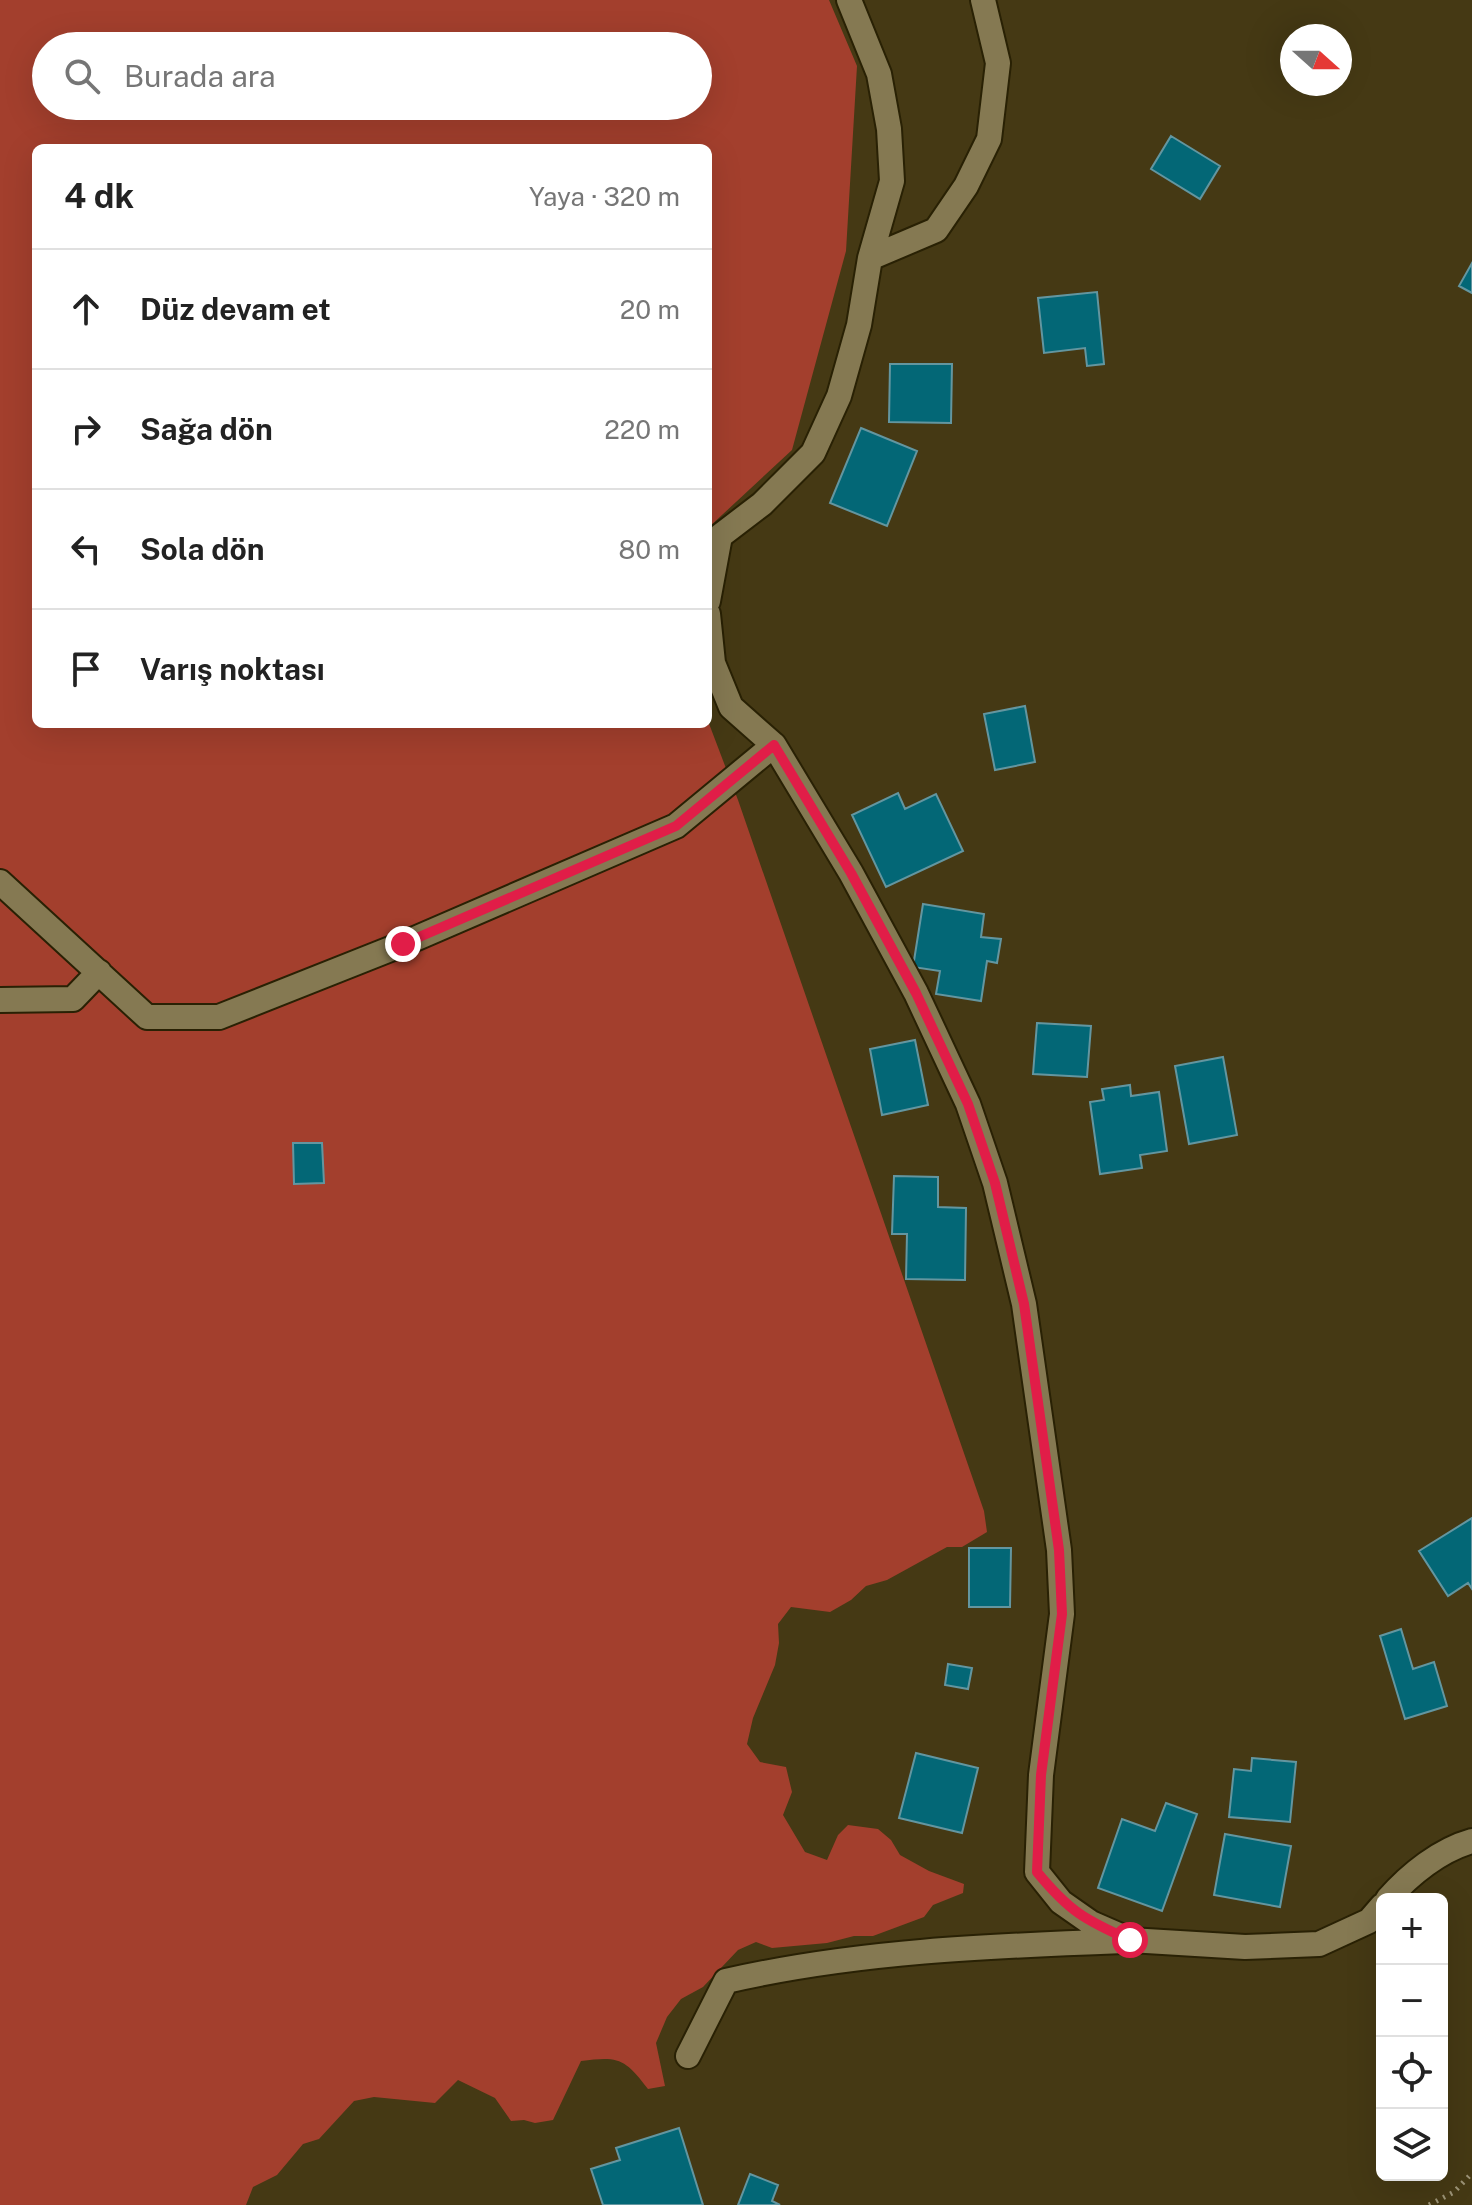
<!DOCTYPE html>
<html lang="tr">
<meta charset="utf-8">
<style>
body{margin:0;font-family:"Public Sans",sans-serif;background:#f2f2f2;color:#222}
.controls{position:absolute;right:24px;bottom:24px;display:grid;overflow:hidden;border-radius:12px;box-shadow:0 8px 32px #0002}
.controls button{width:72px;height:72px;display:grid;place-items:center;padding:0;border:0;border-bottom:2px solid #e0e0e0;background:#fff;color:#222;font:40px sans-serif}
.compass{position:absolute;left:1280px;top:24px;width:72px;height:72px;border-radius:50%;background:#fff;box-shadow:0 8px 32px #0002;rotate:111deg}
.stop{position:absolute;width:24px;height:24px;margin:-18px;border:6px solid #e11d48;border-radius:50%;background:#fff}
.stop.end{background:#e11d48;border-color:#fff;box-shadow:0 2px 8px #0008}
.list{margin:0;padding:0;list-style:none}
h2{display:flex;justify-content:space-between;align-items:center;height:104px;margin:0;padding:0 32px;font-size:34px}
h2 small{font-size:26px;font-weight:400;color:#767676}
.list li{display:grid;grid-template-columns:52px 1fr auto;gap:24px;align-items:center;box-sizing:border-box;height:120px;padding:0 32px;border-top:2px solid #e0e0e0}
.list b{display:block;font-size:30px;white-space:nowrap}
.list em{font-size:26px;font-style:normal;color:#767676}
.icon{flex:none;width:44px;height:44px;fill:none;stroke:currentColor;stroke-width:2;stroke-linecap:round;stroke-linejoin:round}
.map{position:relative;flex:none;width:1472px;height:2205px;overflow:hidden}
.search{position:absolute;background:#fff;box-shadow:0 8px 32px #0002;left:32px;top:32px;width:680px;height:88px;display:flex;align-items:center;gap:20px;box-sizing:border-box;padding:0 28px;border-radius:44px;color:#767676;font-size:30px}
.panel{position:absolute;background:#fff;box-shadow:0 8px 32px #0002;left:32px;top:144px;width:680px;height:584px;border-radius:12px}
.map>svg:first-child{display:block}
.forest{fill:#a33f2d;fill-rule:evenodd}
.building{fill:#036776;stroke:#6396a0;stroke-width:2}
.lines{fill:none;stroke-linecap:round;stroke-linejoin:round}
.minor-casing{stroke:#292104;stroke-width:28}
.path{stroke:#9b9275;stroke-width:5;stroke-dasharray:2 6;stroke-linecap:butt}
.minor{stroke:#857952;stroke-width:24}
.route{stroke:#e11d48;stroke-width:10}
</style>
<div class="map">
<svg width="1472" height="2205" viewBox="0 0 1472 2205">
<rect width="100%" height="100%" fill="#453914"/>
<path class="forest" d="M0,0H829L857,66L846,251L792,450L708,528V148H36V724H708V721L738,800L984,1511L987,1532L962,1547H947L887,1580L866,1586L851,1600L830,1612L791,1607L778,1624L779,1643L775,1665L753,1718L747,1744L760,1762L786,1767L792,1792L783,1815L805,1852L827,1860L838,1835L848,1825L878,1829L891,1840L900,1855L929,1871L964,1884L963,1893L933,1905L924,1917L873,1936H854L827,1943L772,1948L756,1942L738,1950L703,1987L681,1999L667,2017L656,2043L665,2086L648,2089C625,2058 618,2056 581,2061L553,2120L535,2123L524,2120L511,2121L495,2098L458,2080L435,2103L374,2097L354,2101L319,2139L303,2144L277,2175L253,2187L246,2205H0ZM46,46H698V106H46Z"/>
<path class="building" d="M1171,136L1220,166L1200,199L1151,169Z
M1472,263V293L1459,286Z
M1097,292L1104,364L1087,366L1085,348L1044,353L1038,298Z
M890,364H952L951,423L889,422Z
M861,428L917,451L887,526L830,503Z
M1025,706L1035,762L995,770L984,714Z
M898,793L905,809L936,794L963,851L886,887L852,815Z
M923,904L984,914L981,937L1001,939L997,963L987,961L981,1001L936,994L940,971L913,967Z
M1037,1023L1091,1026L1087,1077L1033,1074Z
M915,1040L928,1105L882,1115L870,1049Z
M1223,1057L1237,1135L1189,1144L1175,1066Z
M1130,1085L1131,1096L1159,1092L1167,1151L1140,1155L1142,1168L1100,1174L1090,1102L1104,1100L1102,1089Z
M293,1143H322L324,1183L294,1184Z
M894,1176L938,1177V1207L966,1208L965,1280L906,1279L907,1234H892Z
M1472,1518V1589L1468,1583L1448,1596L1419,1551Z
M969,1548H1011L1010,1607H969Z
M1401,1629L1413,1669L1434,1662L1447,1706L1405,1719L1380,1636Z
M948,1664L972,1668L968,1689L945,1685Z
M916,1753L978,1768L962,1833L899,1818Z
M1252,1758L1296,1762L1290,1822L1229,1817L1234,1769L1251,1771Z
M1166,1803L1197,1814L1162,1911L1098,1888L1122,1819L1155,1831Z
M1225,1834L1291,1846L1280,1907L1214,1895Z
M679,2128L703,2205H603L591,2169L620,2160L616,2148Z
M750,2174L778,2185L772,2201L780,2205H738Z"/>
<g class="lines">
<g class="minor-casing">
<path id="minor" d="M870,258L936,230L966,186L989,139L998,63L983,0
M708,601L720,536L762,504L813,453L839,396L859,325L870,258L892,181L889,129L879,74L849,0
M708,614L713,663L731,707L774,745L851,873L916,993L968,1104L995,1183L1024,1304L1059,1550L1062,1614L1041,1775L1037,1872L1061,1902L1091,1923L1130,1940L1245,1947L1319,1944L1369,1921L1382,1906
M0,882L147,1017H219L403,944L676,826L774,745
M0,1000L73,999L99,972
M1388,1899C1410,1874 1440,1850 1472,1841
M688,2056L726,1981C857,1951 990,1946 1124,1941"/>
</g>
<path class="path" d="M1429,2205L1454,2192L1472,2173"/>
<use href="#minor" class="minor"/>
</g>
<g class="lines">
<path class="route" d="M403,944L676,826L774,745L851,873L916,993L968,1104L995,1183L1024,1304L1059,1550L1062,1614L1041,1775L1037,1872C1069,1911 1085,1920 1130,1940"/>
</g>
</svg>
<div class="controls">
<button>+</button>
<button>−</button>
<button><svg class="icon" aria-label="locate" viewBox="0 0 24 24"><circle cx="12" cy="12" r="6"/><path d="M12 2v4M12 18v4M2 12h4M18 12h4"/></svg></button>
<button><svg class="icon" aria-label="layers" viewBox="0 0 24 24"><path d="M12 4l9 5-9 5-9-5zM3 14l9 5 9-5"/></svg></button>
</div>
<svg class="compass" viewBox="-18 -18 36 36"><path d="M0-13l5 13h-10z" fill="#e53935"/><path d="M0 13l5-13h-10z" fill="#767676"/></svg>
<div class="stop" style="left:1130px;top:1940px"></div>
<div class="stop end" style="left:403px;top:944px"></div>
<div class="search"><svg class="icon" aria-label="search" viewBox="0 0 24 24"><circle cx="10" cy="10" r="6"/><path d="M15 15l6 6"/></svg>Burada ara</div>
<section class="panel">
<h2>4 dk<small>Yaya · 320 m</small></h2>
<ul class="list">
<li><svg class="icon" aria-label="ahead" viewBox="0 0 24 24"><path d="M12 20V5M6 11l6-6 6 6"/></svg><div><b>Düz devam et</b></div><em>20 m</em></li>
<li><svg class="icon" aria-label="right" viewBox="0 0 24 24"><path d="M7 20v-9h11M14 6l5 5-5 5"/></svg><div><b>Sağa dön</b></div><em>220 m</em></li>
<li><svg class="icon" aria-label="left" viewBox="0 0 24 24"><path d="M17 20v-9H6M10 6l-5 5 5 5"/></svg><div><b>Sola dön</b></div><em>80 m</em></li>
<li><svg class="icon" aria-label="arrive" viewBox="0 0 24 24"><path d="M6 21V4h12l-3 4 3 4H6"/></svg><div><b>Varış noktası</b></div></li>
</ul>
</section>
</div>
